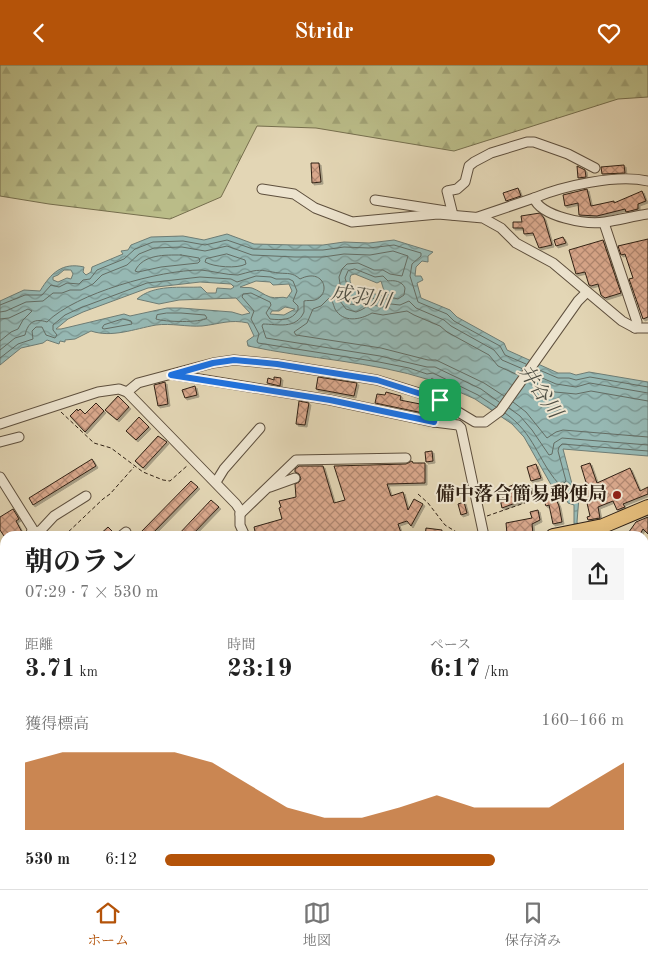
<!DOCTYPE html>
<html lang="ja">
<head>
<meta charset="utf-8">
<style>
	:root { --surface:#fff; --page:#f6f6f6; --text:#222; --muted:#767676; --line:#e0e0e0; --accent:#b45309 }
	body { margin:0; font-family:"Old Standard TT","Noto Serif JP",serif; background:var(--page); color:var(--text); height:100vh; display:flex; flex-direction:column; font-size:19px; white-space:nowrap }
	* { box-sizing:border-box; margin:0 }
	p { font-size:16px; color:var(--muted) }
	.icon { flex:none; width:28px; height:28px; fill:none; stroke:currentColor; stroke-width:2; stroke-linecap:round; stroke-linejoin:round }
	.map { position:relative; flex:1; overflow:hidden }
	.side { position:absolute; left:0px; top:466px; width:649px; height:359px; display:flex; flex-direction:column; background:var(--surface); border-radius:15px 15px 0 0; box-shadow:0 5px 20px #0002 }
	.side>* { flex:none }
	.pin { position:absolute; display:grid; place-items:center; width:42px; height:42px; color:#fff; margin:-21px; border-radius:10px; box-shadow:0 2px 8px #0006 }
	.round { display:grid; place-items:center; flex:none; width:52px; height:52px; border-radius:0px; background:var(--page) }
	.headline { display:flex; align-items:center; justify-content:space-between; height:85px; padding:0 25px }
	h1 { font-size:28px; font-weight:700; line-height:38px }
	.metrics { display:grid; grid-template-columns:repeat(3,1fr); gap:8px; height:85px; padding:5px 25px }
	.metrics div { display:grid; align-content:center }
	.metrics b { font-size:25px; font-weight:700 }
	.metrics small { font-size:14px; font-weight:400 }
	.metrics p { font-size:14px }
	.chart { height:140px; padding:10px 25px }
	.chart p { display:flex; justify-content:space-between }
	.chart svg { width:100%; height:90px; margin-top:5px; fill:var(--accent); opacity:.7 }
	ul { padding:0 25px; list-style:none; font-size:16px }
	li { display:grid; grid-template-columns:80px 60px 1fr; align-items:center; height:38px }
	li i { height:12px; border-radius:6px; background:var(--accent) }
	header { display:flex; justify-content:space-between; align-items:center; height:65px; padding:0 25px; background:var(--accent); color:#fff; font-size:22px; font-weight:700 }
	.tab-bar { display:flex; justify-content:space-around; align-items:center; height:70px; border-top:1px solid var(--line); background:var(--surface); font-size:14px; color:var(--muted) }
	.tab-bar a { display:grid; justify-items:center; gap:2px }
	.tab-bar .active { color:var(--accent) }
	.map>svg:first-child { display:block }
	.forest { fill:url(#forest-firs); stroke:#766f4e }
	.water { fill:url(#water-waves); stroke:#6e7c74; fill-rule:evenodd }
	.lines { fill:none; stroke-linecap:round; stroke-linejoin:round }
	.shore { stroke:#646d64; stroke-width:1 }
	.river { stroke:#96b8b3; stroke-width:12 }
	.building { fill:url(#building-cross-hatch); stroke:#312215; filter:url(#shadow) }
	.minor-casing { stroke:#5e4f3d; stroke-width:11 }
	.highway-casing { stroke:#312215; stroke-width:16 }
	.path { stroke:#312215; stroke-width:1; stroke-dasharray:4 2.5; stroke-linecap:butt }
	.minor { stroke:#ede4cf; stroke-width:9 }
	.highway { stroke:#e2bb7a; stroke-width:14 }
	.route-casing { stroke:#fff; stroke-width:10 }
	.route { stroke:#1a73e8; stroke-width:6 }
	.poi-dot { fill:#8f2418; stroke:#ede4cf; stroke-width:2 }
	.labels { text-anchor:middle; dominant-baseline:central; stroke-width:4; stroke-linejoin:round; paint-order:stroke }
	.poi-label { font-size:19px; font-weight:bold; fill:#312215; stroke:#ede4cf; text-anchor:end }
	.water-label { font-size:20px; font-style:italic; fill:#4f4f44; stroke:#ede4cf }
</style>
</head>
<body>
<header><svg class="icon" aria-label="back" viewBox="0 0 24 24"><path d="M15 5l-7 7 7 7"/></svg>Stridr<svg class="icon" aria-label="heart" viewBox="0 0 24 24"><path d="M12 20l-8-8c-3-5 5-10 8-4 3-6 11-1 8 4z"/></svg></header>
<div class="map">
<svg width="648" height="824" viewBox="0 0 648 824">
	<defs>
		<pattern id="forest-firs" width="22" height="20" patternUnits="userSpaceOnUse" patternTransform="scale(1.25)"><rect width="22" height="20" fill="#babc88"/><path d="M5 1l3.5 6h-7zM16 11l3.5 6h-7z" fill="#a0a174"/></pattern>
		<pattern id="water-waves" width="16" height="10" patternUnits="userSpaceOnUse" patternTransform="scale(1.25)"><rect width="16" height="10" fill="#96b8b3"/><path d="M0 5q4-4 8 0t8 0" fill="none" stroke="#7b9590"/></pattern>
		<pattern id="building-cross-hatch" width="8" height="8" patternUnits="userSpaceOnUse" patternTransform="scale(1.25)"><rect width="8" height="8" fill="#d9a88c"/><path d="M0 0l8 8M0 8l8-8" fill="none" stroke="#b18871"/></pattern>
		<filter id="shadow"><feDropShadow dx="2" dy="2" stdDeviation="0" flood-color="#0004"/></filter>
	</defs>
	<rect width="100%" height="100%" fill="#e3d6b5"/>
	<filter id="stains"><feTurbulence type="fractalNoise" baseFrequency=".004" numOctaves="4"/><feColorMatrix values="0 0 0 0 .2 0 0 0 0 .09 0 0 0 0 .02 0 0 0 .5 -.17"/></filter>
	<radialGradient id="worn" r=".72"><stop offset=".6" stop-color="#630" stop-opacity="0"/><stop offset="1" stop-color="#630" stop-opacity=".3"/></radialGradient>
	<g class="forest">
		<polygon points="0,0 648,0 648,32 618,34 454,86 316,63 257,61 221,132 170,154 49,139 0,131"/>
		<polygon points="454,820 529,820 535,824 453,824"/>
	</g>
	<path class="water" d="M 227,169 L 254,179 L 295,180 L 323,180 L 344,177 L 369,178 L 394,175 L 433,187 L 428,191 L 428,197 L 422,196 L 416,202 L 415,211 L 421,211 L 423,215 L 417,218 L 421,233 L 450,245 L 457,252 L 504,278 L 507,285 L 558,308 L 570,308 L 576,310 L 589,307 L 648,317 L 648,391 L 563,384 L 572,419 L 579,432 L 577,457 L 582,471 L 576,471 L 574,458 L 574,440 L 568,438 L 562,423 L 554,425 L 524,372 L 512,359 L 475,334 L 437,317 L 432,313 L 430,315 C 371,296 308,294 248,281 L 247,276 L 254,271 L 248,258 C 230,254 220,259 202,261 C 187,262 171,258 156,260 C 134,264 112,273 91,266 L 75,274 L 65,275 L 65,277 L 60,276 L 59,279 L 47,275 L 43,278 L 21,283 L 0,300 L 0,236 L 24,225 L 40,226 C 51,208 62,197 84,202 L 83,207 L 86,210 L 91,207 L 92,202 L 123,189 L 121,186 L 128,185 L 131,180 L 151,172 L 183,171 L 204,175 ZM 64,205 L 71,205 L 73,209 L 71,214 L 67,213 L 58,217 L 53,215 L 53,212 L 58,210 ZM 355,209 L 377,218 L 381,216 L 385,229 L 383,231 L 371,228 L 364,229 L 363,226 L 356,225 C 352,220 348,217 351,210 ZM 256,216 L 270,217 L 273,220 L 289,219 L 292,226 L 287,233 C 282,231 276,234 270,232 C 264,230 258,225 252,223 C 248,222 244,223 240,222 ZM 200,217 L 231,219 L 234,222 L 231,224 L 217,223 L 216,228 L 207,228 L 201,222 C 181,223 154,219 137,234 L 159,239 L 179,235 L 236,233 L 250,248 L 242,250 L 232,247 L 181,243 L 167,243 L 130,251 L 124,249 L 61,264 L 56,264 L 68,254 L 83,247 L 148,223 ZM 285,242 L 295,244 L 284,250 L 270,249 L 272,246 L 279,246 Z"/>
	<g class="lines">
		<g class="shore">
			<path d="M 227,189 L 245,195 L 246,199 C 237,204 214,202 205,197 L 206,194 Z"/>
			<path d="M 181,190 L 199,193 L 200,196 L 198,198 L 161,202 L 138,207 L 135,206 C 143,189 165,190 181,190 Z"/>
			<path d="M 355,204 L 375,212 L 383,211 L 388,216 C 394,215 402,216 405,223 L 404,230 L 398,234 L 390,232 L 383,236 L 372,233 L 364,234 L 358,240 L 350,239 L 346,234 L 349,226 L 345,213 L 348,206 Z"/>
			<polyline points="0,240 25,230 42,230 51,220 59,222 67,218 79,219 83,215 90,214 97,205 124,194 135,184 153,177 183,176 205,180 227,175 253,184 295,185 323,185 344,182 369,183 394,180 421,188 421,191 412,199 410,211 418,237 447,249 454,256 500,281 505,290 526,299"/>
			<polyline points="0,247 6,246 26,237 43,236 53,228 62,228 70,225 81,225 93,219 102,210 127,200 139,189 154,183 182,182 205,186 227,181 252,190 295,192 323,192 344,189 370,190 393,186 408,191 402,211 390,209 383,205 374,205 358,198 347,199 342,204 339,212 341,226 340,236 346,244 356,247 361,245 368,241 372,240 384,242 391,239 400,240 409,236 416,243 444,255 451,261 494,285 502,295 523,304"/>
			<path d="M 167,248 L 181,248 L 205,250 L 207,253 C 201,258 164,257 156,254 L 157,250 Z"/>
			<polyline points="0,254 9,253 28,244 32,246 23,255 18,264 11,267 0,276"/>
			<polygon points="123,254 131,256 132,259 104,264 102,263 104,260"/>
			<path d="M 0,285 L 15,273 L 25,270 C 28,257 35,253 47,257 C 76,228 160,205 201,205 C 213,206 226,210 238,210 C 243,209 248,207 253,206 C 262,204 270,207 279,208 C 288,209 292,207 300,214 C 324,202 332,229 315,235 C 311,236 307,235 304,236 L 304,247 C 296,265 277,259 263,259 L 262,261 L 266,273 L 380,291 L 427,302 L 435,302 L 481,324 L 499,337"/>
			<path d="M 0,293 L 18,279 L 33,274 L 32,266 L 36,262 L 42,262 L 46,270 L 55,273 L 57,270 L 53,265 L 53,260 L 65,250 L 80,243 L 147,218 L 200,212 L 231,214 L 237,217 L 256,211 L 271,212 L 276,214 L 289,214 L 293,216 L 297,226 L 293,236 L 298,241 L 298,245 C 292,256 281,255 270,254 L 266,248 L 271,240 L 270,237 L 251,228 L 243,229 L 242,232 L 254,246 L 251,254 L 259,269 L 257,276 L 258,278 L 379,297 L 409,303 L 427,309 L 433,308 L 478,330 L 496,342"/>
			<polyline points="537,304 558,313 569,313 576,315 590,312 648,322"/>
			<polyline points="533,309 556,319 576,322 590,318 648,328"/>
			<polyline points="529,315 555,327 576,329 591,326 648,336"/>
			<path d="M 504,331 L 484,318 L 436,295 L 428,295 L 381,283 L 296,270 L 294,267 L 307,258 L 313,244 L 321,241 L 329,233 C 333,236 333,239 335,244 C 343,258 360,255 372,248 L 383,250 L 407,246 L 414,250 L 440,261 L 447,267 L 489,290 L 498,301 L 518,310"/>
			<polyline points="513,337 526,347 547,373 556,367 563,365 648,372"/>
			<polyline points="509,343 520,351 532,365 549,390 552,389 554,378 562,373 648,380"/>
			<path d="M 505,348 C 535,369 537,394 558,418 L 564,418 L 566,416 L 558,386 L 559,382 L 562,379 L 648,386"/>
		</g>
		<polyline class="river" points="580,820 582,824"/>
	</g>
	<g class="building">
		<polygon points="311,98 319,98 321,117 312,118"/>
		<polygon points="624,100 625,108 602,109 601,102"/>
		<polygon points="577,101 585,105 586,112 578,113"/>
		<polygon points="518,123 521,131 506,136 503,128"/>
		<polygon points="587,124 591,141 614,136 614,138 642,126 646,136 638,139 638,144 626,147 625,144 597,151 579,150 578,138 565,141 563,130"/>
		<polygon points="540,148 544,153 552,180 539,183 533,168 524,169 523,163 513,163 513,157 522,157 521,151"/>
		<polygon points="563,172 566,178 556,181 554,175"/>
		<polygon points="648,174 648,252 643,254 629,214 633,213 625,189 621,190 618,181"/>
		<polygon points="603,175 621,228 605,233 601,230 598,219 591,221 589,220 585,207 576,209 569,185"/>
		<polygon points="274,312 281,313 280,321 267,318 268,313 274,315"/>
		<polygon points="318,312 357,318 354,331 316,324"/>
		<polygon points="165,317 168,339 158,341 154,320"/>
		<polygon points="195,321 197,330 185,333 182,325"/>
		<polygon points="386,327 401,331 400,335 425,340 423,348 375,338 377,329 385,330"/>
		<polygon points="118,331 129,342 117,355 105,345"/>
		<polygon points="299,336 309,338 305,360 296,359"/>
		<polygon points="96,338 104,346 85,367 70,351 77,344 78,346 80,344 85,349"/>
		<polygon points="139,352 149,362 136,375 126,366"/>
		<polygon points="158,371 167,377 143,403 135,396"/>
		<polygon points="432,386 433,396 426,397 425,387"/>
		<polygon points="92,394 96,401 33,440 29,433"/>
		<polygon points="412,396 413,398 425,398 425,418 387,419 391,431 403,427 408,445 414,434 423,439 411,461 407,456 398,459 402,471 256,471 254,462 282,454 279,443 281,442 279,436 296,432 295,419 299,417 301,414 299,409 295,407 295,404 299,401 323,401 334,438 345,435 334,401 406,399"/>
		<polygon points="590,398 597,418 630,403 640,426 648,422 648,429 623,439 625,442 617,445 613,436 598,442 600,453 588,455 587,452 590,451 584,425 588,424 581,401"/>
		<polygon points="536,399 541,413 531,416 527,402"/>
		<polygon points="191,416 198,422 150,471 144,471 140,468"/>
		<polygon points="515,419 517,424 530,421 532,430 528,431 529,433 502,443 500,434 503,433 501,425"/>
		<polygon points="553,427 559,441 562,457 553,459 549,440 546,441 542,431"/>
		<polygon points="211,435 219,442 191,471 177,471"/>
		<polygon points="464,437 467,448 461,450 458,439"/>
		<polygon points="13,444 19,454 16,456 23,469 19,471 4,471 0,465 0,452"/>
		<polygon points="538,445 540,455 532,459 533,469 519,470 519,468 507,469 506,458 532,453 530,447"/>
		<polygon points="648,452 648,469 643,464 639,471 626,471 636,457"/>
		<polygon points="108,462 115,469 115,471 98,471"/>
		<polygon points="426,463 442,465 441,471 425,471"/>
	</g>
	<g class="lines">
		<g class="minor-casing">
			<g id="minor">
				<path d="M 648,116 C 616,109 563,121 534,133 C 541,152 587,160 605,157 C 619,155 634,151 648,149"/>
				<polyline points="262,124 294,129 315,143 352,157 438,149 483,153 501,163 516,178 553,198 622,256 635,263 648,263"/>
				<polyline points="375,135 446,146"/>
				<polyline points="453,150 447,126 457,124 465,117 469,101 474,97 491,88 527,77 534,77 568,89 595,103"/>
				<polyline points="478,152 534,133"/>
				<polyline points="604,158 637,257 635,263"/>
				<polyline points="175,310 330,335 434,357 458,360 461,363 484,471"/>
				<polyline points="127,327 138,318 213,298 234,295 277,299 377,315 435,333 475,357 485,357 500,346 578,236 587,227"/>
				<polyline points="434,357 440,335"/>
				<polyline points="0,359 98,327 119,324 127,327 236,439 240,445 240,460 245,471"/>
				<polyline points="0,377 19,372"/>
				<polyline points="0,412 32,463 31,471"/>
				<polyline points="216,417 224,404 260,363"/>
				<polyline points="270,422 295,413"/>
				<polyline points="240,449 296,395 406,393"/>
				<polyline points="32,467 40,466 54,451 86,431"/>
				<polyline points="121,471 126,467"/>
				<polyline points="0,492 5,488"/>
				<polyline points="0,750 5,742"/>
				<polyline points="0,798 5,803"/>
				<polyline points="26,820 29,822"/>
				<polyline points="81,820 89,824"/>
				<polyline points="121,820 121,824"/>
				<polyline points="192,820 196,824"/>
				<polyline points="225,820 233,824"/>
				<polyline points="371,820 373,824"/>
				<polyline points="558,820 559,824"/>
				<polyline points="627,820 628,824"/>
				<polyline points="260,824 263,821 268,821 271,824"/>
			</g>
		</g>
		<g class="highway-casing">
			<g id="highway">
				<polyline points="553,471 603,461 648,442"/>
				<polyline points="0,616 5,613"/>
			</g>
		</g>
		<g class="path">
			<polyline points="61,347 94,378 111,383 143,407 163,415 170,416 188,400"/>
			<polyline points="418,429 428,438 445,460 463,471"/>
			<polyline points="487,451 536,434"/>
			<polyline points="64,471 103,434 110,429 134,402"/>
			<polyline points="644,523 648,526"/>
			<polyline points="0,544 5,538"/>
			<polyline points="644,555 648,557"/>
			<polyline points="644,607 648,608"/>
			<polyline points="644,638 648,638"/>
			<polyline points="644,667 648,668"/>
			<polyline points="644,715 648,712"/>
			<polyline points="644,733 648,735"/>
			<polyline points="644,767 648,769"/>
		</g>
		<use href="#minor" class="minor"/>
		<use href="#highway" class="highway"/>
	</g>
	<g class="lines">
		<g class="route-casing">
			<polygon id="route" points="234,295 277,299 377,315 440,335 434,357 330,335 171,310 213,298"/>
		</g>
		<use href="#route" class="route"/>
	</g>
	<circle class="poi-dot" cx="617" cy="430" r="5"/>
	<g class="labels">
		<g class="poi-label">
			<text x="607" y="430">備中落合簡易郵便局</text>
		</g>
		<g class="water-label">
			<text transform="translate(361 233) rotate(9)">成羽川</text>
			<text transform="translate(539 327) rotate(55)">井谷川</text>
		</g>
	</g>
	<rect width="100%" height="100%" filter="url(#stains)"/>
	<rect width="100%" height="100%" fill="url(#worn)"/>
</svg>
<div class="pin" style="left:440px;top:335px;background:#1e9e55"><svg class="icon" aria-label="arrive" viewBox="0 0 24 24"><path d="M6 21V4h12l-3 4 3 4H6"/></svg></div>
<section class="side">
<div class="headline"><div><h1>朝のラン</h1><p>07:29 · 7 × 530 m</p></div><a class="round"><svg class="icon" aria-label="share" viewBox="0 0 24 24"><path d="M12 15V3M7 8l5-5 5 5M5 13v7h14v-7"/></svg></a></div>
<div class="metrics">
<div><p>距離</p><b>3.71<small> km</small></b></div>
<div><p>時間</p><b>23:19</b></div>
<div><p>ペース</p><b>6:17<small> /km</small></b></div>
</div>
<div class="chart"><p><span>獲得標高</span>160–166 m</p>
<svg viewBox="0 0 160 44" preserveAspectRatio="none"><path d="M0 44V11L10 6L20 6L30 6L40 6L50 11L60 22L70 33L80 38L90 38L100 33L110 27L120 33L130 33L140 33L150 22L160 11V44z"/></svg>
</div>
<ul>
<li><b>530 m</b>6:12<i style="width:72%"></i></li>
</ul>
</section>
</div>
<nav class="tab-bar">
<a class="active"><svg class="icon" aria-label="home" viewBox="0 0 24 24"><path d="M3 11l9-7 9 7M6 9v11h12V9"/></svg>ホーム</a>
<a><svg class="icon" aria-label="map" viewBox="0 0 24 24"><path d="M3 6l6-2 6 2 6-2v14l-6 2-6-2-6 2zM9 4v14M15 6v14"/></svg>地図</a>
<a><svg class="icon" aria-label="saved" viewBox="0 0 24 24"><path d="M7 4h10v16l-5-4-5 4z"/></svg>保存済み</a>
</nav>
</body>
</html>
